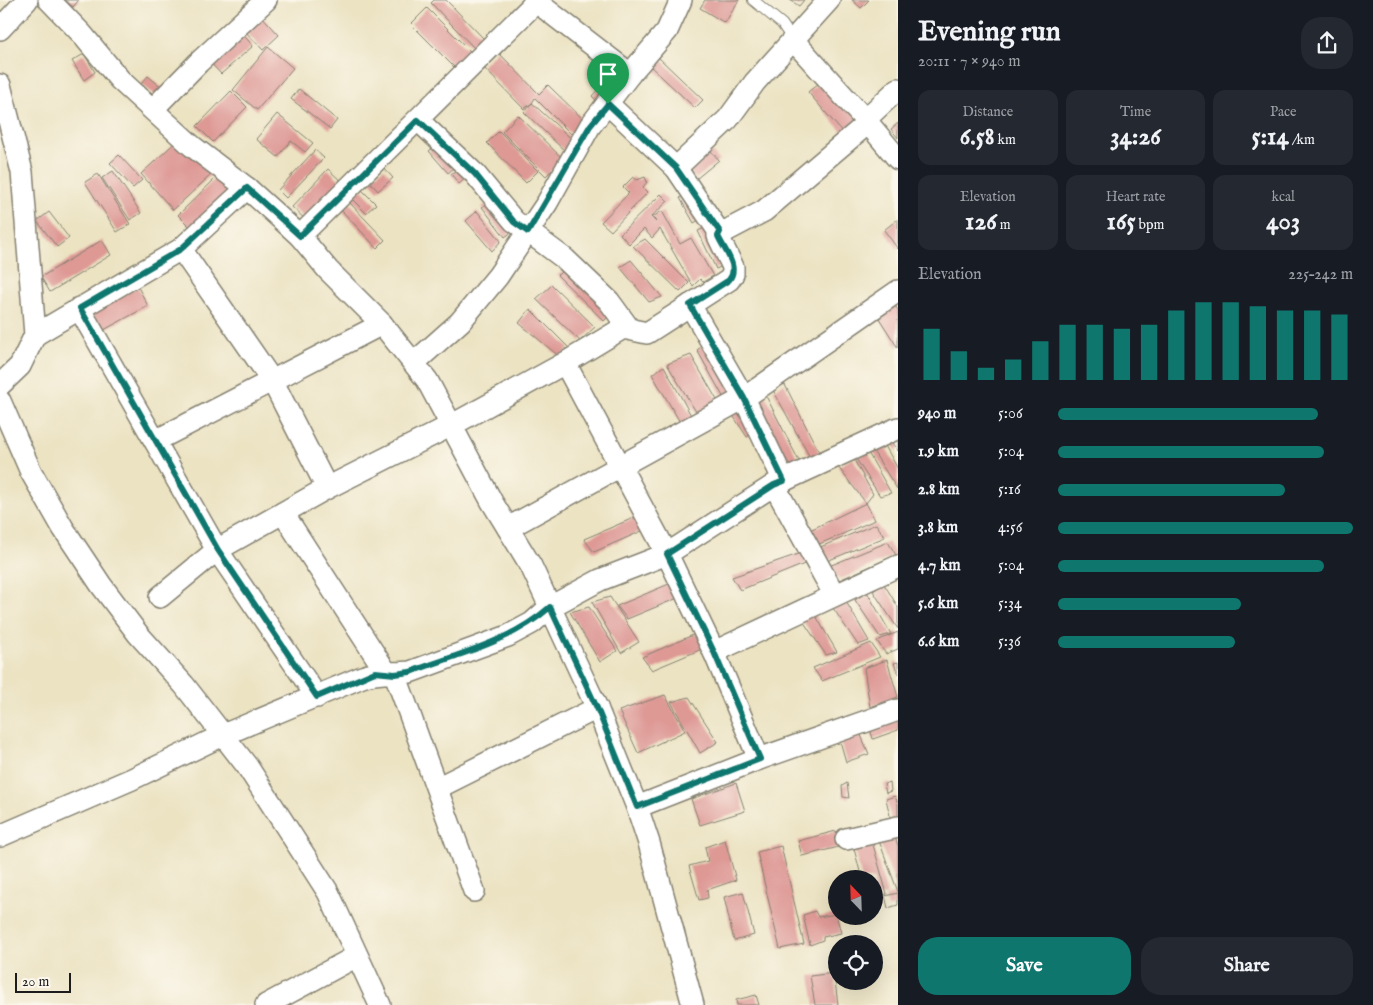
<!DOCTYPE html>
<html lang="en">
<head>
<meta charset="utf-8">
<style>
	:root { --surface:#171b24; --page:#242831; --text:#f1f3f6; --muted:#9ea1a6; --accent:#0f766e }
	body { margin:0; font-family:"IM FELL English",serif; background:var(--page); color:var(--text); height:100vh; display:flex; flex-direction:column; font-size:19px; white-space:nowrap }
	* { box-sizing:border-box; margin:0 }
	p { font-size:16px; color:var(--muted) }
	.icon { flex:none; width:28px; height:28px; fill:none; stroke:currentColor; stroke-width:2; stroke-linecap:round; stroke-linejoin:round }
	.map { position:relative; flex:1; overflow:hidden }
	.details { display:flex; flex-direction:column; background:var(--surface); width:475px }
	.details>* { flex:none }
	.needle { width:32px; rotate:337deg }
	.tools { position:absolute; left:828px; top:870px; display:grid; gap:10px }
	.tools a { display:grid; place-items:center; width:55px; height:55px; border-radius:50%; background:var(--surface); box-shadow:0 5px 20px #0002; font-size:25px }
	.scale { position:absolute; left:15px; bottom:12px; width:56px; box-sizing:border-box; padding-left:5px; border:2px solid #1c1c1c; border-top:0; font-size:14px; line-height:18px; white-space:nowrap; color:#1c1c1c; -webkit-text-stroke:4px #fbf7ec; paint-order:stroke }
	.pin { position:absolute; display:grid; place-items:center; width:42px; height:42px; color:#fff; margin:-51px -21px; border-radius:50% 50% 50% 0; rotate:-45deg; box-shadow:0 0 5px #0007 }
	.pin .icon { rotate:45deg }
	.round { display:grid; place-items:center; flex:none; width:52px; height:52px; border-radius:20px; background:var(--page) }
	.headline { display:flex; align-items:center; justify-content:space-between; height:85px; padding:0 20px }
	h1 { font-size:28px; font-weight:800; line-height:38px }
	.metrics { display:grid; grid-template-columns:repeat(3,1fr); gap:8px; height:85px; padding:5px 20px }
	.metrics div { display:grid; align-content:center; border-radius:12px; background:var(--page); text-align:center }
	.metrics b { font-size:25px; font-weight:800 }
	.metrics small { font-size:14px; font-weight:400 }
	.metrics p { font-size:14px }
	.chart { height:140px; padding:10px 20px }
	.chart p { display:flex; justify-content:space-between }
	.chart svg { width:100%; height:90px; margin-top:5px; stroke:var(--accent); stroke-width:6 }
	.primary-button { display:flex; gap:10px; margin-top:auto; padding:10px 20px }
	.primary-button a { flex:1; height:58px; border-radius:20px; background:var(--accent); color:#fff; font-size:20px; font-weight:800; line-height:58px; text-align:center }
	.primary-button a+a { background:var(--page); color:var(--text) }
	ul { padding:0 20px; list-style:none; font-size:16px }
	li { display:grid; grid-template-columns:80px 60px 1fr; align-items:center; height:38px }
	li i { height:12px; border-radius:6px; background:var(--accent) }
	main { display:flex; flex:1; min-height:0 }
	.map>svg:first-child { display:block }
	.building { fill:#de9995 }
	.lines { fill:none; stroke-linecap:round; stroke-linejoin:round }
	.service-casing { stroke:#848070; stroke-width:12 }
	.minor-casing { stroke:#848070; stroke-width:24 }
	.service { stroke:#fff; stroke-width:10 }
	.minor { stroke:#fff; stroke-width:21 }
	.route-casing { stroke:#fff; stroke-width:10 }
	.route { stroke:#0f766e; stroke-width:6 }
</style>
</head>
<body>
<main>
<div class="map">
<svg width="898" height="1005" viewBox="0 0 898 1005">
	<rect width="100%" height="100%" fill="#fbf7ec"/>
	<filter id="ink" filterUnits="userSpaceOnUse"><feTurbulence type="fractalNoise" baseFrequency=".02" numOctaves="2"/><feDisplacementMap in="SourceGraphic" scale="10" xChannelSelector="R" yChannelSelector="G"/><feConvolveMatrix kernelMatrix="1 2 1 2 8 2 1 2 1" color-interpolation-filters="sRGB"/></filter>
	<filter id="wash" filterUnits="userSpaceOnUse"><feTurbulence type="fractalNoise" baseFrequency=".0096" numOctaves="4" result="noise"/><feDisplacementMap in="SourceGraphic" scale="20" xChannelSelector="R" yChannelSelector="G"/><feGaussianBlur stdDeviation="1.12" result="paint"/><feColorMatrix in="noise" values="0 0 0 0 0 0 0 0 0 0 0 0 0 0 0 0 0 1.4 0 .05"/><feComposite in="paint" operator="in"/></filter>
	<g filter="url(#wash)">
		<rect width="100%" height="100%" fill="#ece3c3"/>
		<g id="blocks">
			<g class="building">
				<polygon points="65,0 79,0 73,7"/>
				<polygon points="434,0 446,0 486,41 476,50 431,3"/>
				<polygon points="705,0 739,0 725,23 700,8"/>
				<polygon points="790,0 804,0 799,6"/>
				<polygon points="852,0 869,0 861,8"/>
				<polygon points="427,8 473,54 457,70 411,24"/>
				<polygon points="259,13 279,35 263,50 242,28"/>
				<polygon points="239,30 253,46 221,74 207,59"/>
				<polygon points="268,47 293,68 257,110 233,90"/>
				<polygon points="497,51 539,94 548,85 588,124 575,138 535,98 532,103 575,142 566,152 524,112 532,103 524,109 482,66"/>
				<polygon points="84,54 95,72 84,80 72,61"/>
				<polygon points="657,56 703,100 695,108 649,65"/>
				<polygon points="611,75 620,84 601,105 592,96"/>
				<polygon points="148,76 164,89 157,97 141,84"/>
				<polygon points="824,79 860,120 844,134 808,92"/>
				<polygon points="299,89 337,120 330,129 291,99"/>
				<polygon points="231,91 247,107 213,142 197,126"/>
				<polygon points="277,114 313,143 305,152 291,141 278,157 256,139"/>
				<polygon points="518,115 563,159 546,176 502,132"/>
				<polygon points="898,123 898,138 891,129"/>
				<polygon points="499,131 538,171 526,183 487,143"/>
				<polygon points="180,138 213,173 173,210 141,174"/>
				<polygon points="438,144 456,166 448,173 429,151"/>
				<polygon points="315,150 324,158 286,198 278,190"/>
				<polygon points="711,151 719,160 696,179 688,170"/>
				<polygon points="119,155 142,180 133,188 110,163"/>
				<polygon points="464,164 472,173 459,184 451,174"/>
				<polygon points="384,168 393,178 378,191 369,181"/>
				<polygon points="328,169 344,184 308,222 292,207"/>
				<polygon points="113,171 141,213 130,220 102,178"/>
				<polygon points="98,174 130,224 117,232 85,182"/>
				<polygon points="220,174 236,191 195,232 178,215"/>
				<polygon points="633,177 637,180 645,177 647,182 643,187 648,192 611,231 601,222 629,193 623,187"/>
				<polygon points="361,189 376,204 366,213 351,198"/>
				<polygon points="690,192 704,217 694,223 680,198"/>
				<polygon points="661,194 668,201 651,217 656,222 653,217 662,211 680,244 691,238 713,276 703,282 700,279 693,286 660,229 652,238 644,229 629,244 620,234"/>
				<polygon points="493,199 516,229 505,237 482,207"/>
				<polygon points="348,201 385,240 377,248 340,209"/>
				<polygon points="477,211 501,241 492,251 466,221"/>
				<polygon points="49,212 69,238 57,247 37,221"/>
				<polygon points="898,219 898,249 884,230"/>
				<polygon points="711,225 729,263 716,269 698,231"/>
				<polygon points="645,239 689,283 680,292 633,246"/>
				<polygon points="102,240 111,255 50,292 41,277"/>
				<polygon points="631,260 662,297 649,302 620,267"/>
				<polygon points="569,268 613,312 604,321 557,275"/>
				<polygon points="552,285 595,327 580,341 536,299"/>
				<polygon points="138,287 148,306 102,331 91,313"/>
				<polygon points="894,304 898,310 898,348 877,315"/>
				<polygon points="530,309 569,348 561,358 519,323"/>
				<polygon points="708,342 737,395 725,400 697,350"/>
				<polygon points="691,355 721,407 698,415 667,364"/>
				<polygon points="664,366 693,419 681,424 652,374"/>
				<polygon points="784,383 823,460 812,461 773,390"/>
				<polygon points="763,390 802,467 791,468 751,397"/>
				<polygon points="744,406 754,432 747,437 732,414"/>
				<polygon points="898,439 898,451 892,443"/>
				<polygon points="884,444 898,469 897,489 873,451"/>
				<polygon points="867,451 891,493 880,496 856,459"/>
				<polygon points="853,458 873,494 866,503 838,467"/>
				<polygon points="866,503 875,520 817,545 808,531"/>
				<polygon points="643,514 651,527 594,552 584,539"/>
				<polygon points="876,524 885,537 827,561 818,548"/>
				<polygon points="888,542 896,555 839,580 829,566"/>
				<polygon points="804,552 807,563 740,590 732,577"/>
				<polygon points="676,581 685,595 627,619 617,606"/>
				<polygon points="884,584 898,607 898,629 873,591"/>
				<polygon points="867,592 891,634 880,637 855,600"/>
				<polygon points="610,597 639,642 621,653 592,602"/>
				<polygon points="845,600 869,641 858,645 833,608"/>
				<polygon points="589,607 617,651 600,662 570,612"/>
				<polygon points="813,611 837,652 826,655 801,618"/>
				<polygon points="700,632 709,646 652,670 642,657"/>
				<polygon points="898,632 898,649 886,654 877,641"/>
				<polygon points="871,643 880,657 822,681 813,668"/>
				<polygon points="887,660 898,697 870,707 864,668"/>
				<polygon points="898,662 898,674 894,663"/>
				<polygon points="665,695 685,731 638,753 619,711"/>
				<polygon points="689,697 718,742 700,753 671,702"/>
				<polygon points="898,720 898,730 873,739 870,729"/>
				<polygon points="860,733 869,754 846,762 840,741"/>
				<polygon points="890,782 891,791 886,793 884,784"/>
				<polygon points="736,783 745,811 700,825 691,799"/>
				<polygon points="847,783 849,798 843,797 842,786"/>
				<polygon points="895,796 898,804 898,818 891,820 886,799"/>
				<polygon points="836,831 839,847 802,856 798,841"/>
				<polygon points="894,834 898,846 898,892 878,838"/>
				<polygon points="725,840 736,880 707,890 708,898 699,900 689,866 708,861 705,847"/>
				<polygon points="872,841 887,894 874,897 874,879 862,879 853,845"/>
				<polygon points="781,846 804,944 780,949 757,852"/>
				<polygon points="743,892 754,935 734,941 724,897"/>
				<polygon points="898,893 898,905 888,908 885,896"/>
				<polygon points="815,911 818,917 836,914 841,933 823,937 823,940 810,945 803,915"/>
				<polygon points="834,973 838,1005 815,1005 810,976"/>
				<polygon points="756,995 759,1005 737,1005 736,1000"/>
			</g>
		</g>
	</g>
	<g filter="url(#ink)">
		<use href="#blocks" fill-opacity="0" stroke="#848070" stroke-width="1"/>
		<g class="lines">
			<g class="service-casing">
				<polyline id="service" points="753,0 782,24 793,40"/>
			</g>
			<g class="minor-casing">
				<g id="minor">
					<polyline points="49,0 81,33 120,80 192,146 247,188 300,236 328,270 382,324 427,380 492,502 531,566 597,708 637,807 649,843 693,1005"/>
					<polyline points="534,0 630,74"/>
					<polyline points="0,29 27,0"/>
					<polyline points="0,85 22,172 35,335 20,366 0,385"/>
					<polyline points="898,89 870,115 868,123 898,159"/>
					<polyline points="608,104 676,168 717,229 720,232 726,231 764,211 868,123 793,40"/>
					<polyline points="153,109 199,62 266,0"/>
					<polyline points="418,120 475,174 514,221 565,259 609,301 628,327"/>
					<polyline points="676,168 728,119 755,82 829,0"/>
					<polyline points="300,236 536,2"/>
					<polyline points="181,249 273,382 327,488"/>
					<polyline points="690,305 744,398 784,481"/>
					<polyline points="79,308 217,550 317,697"/>
					<polyline points="35,335 181,249 247,188"/>
					<polyline points="415,362 460,322 498,276 547,203 590,126 630,74 667,31 681,0"/>
					<polyline points="565,363 667,554 714,652 759,759"/>
					<polyline points="0,401 31,472 63,528 101,585 138,634 184,685 247,766 328,892 380,1005"/>
					<polyline points="155,441 382,324"/>
					<polyline points="774,485 834,594"/>
					<polyline points="283,513 386,672"/>
					<polyline points="508,528 744,398 898,291"/>
					<polyline points="160,597 217,550 327,488 452,425 565,363 623,328 647,333 729,280 733,274 733,267 718,236 720,232"/>
					<polyline points="714,652 898,566"/>
					<polyline points="395,674 474,891"/>
					<polyline points="437,788 597,708"/>
					<polyline points="637,807 759,759 898,710"/>
					<path d="M 0,836 L 132,779 L 223,735 L 362,677 C 379,671 393,674 410,672 L 508,636 L 532,623 L 550,607 L 600,580 L 667,554 L 774,485 L 898,428"/>
					<polyline points="846,839 898,827"/>
					<polyline points="266,1005 357,956"/>
				</g>
			</g>
			<use href="#service" class="service"/>
			<use href="#minor" class="minor"/>
		</g>
	</g>
	<g class="lines" filter="url(#ink)">
		<g class="route-casing">
			<path id="route" d="M 608,104 L 676,168 L 720,232 L 718,236 C 724,250 740,267 729,280 L 690,305 L 744,398 L 784,481 L 774,485 L 667,554 L 714,652 L 760,759 L 637,807 L 597,708 L 550,607 C 511,642 458,654 410,672 L 395,674 L 375,672 L 317,697 L 218,550 L 80,308 L 181,249 L 247,188 L 300,236 L 418,120 L 475,174 L 514,222 L 528,232 L 590,126 Z"/>
		</g>
		<use href="#route" class="route"/>
	</g>
</svg>
<div class="tools">
<a><svg class="needle" viewBox="-14 -14 28 28"><path d="M0-13l5 13h-10z" fill="#e53935"/><path d="M0 13l5-13h-10z" fill="#9ea1a6"/></svg></a>
<a><svg class="icon" aria-label="locate" viewBox="0 0 24 24"><circle cx="12" cy="12" r="6"/><path d="M12 2v4M12 18v4M2 12h4M18 12h4"/></svg></a>
</div>
<div class="scale">20 m</div>
<div class="pin" style="left:608px;top:104px;background:#1e9e55"><svg class="icon" aria-label="arrive" viewBox="0 0 24 24"><path d="M6 21V4h12l-3 4 3 4H6"/></svg></div>
</div>
<section class="details">
<div class="headline"><div><h1>Evening run</h1><p>20:11 · 7 × 940 m</p></div><a class="round"><svg class="icon" aria-label="share" viewBox="0 0 24 24"><path d="M12 15V3M7 8l5-5 5 5M5 13v7h14v-7"/></svg></a></div>
<div class="metrics">
<div><p>Distance</p><b>6.58<small> km</small></b></div>
<div><p>Time</p><b>34:26</b></div>
<div><p>Pace</p><b>5:14<small> /km</small></b></div>
</div>
<div class="metrics">
<div><p>Elevation</p><b>126<small> m</small></b></div>
<div><p>Heart rate</p><b>165<small> bpm</small></b></div>
<div><p>kcal</p><b>403</b></div>
</div>
<div class="chart"><p><span>Elevation</span>225–242 m</p>
<svg viewBox="0 0 160 44" preserveAspectRatio="none"><path d="M5 44V19M15 44V30M25 44V38M35 44V34M45 44V25M55 44V17M65 44V17M75 44V19M85 44V17M95 44V10M105 44V6M115 44V6M125 44V8M135 44V10M145 44V10M155 44V12"/></svg>
</div>
<ul>
<li><b>940 m</b>5:06<i style="width:88%"></i></li>
<li><b>1.9 km</b>5:04<i style="width:90%"></i></li>
<li><b>2.8 km</b>5:16<i style="width:77%"></i></li>
<li><b>3.8 km</b>4:56<i style="width:100%"></i></li>
<li><b>4.7 km</b>5:04<i style="width:90%"></i></li>
<li><b>5.6 km</b>5:34<i style="width:62%"></i></li>
<li><b>6.6 km</b>5:36<i style="width:60%"></i></li>
</ul>
<div class="primary-button"><a>Save</a><a>Share</a></div>
</section>
</main>
</body>
</html>
